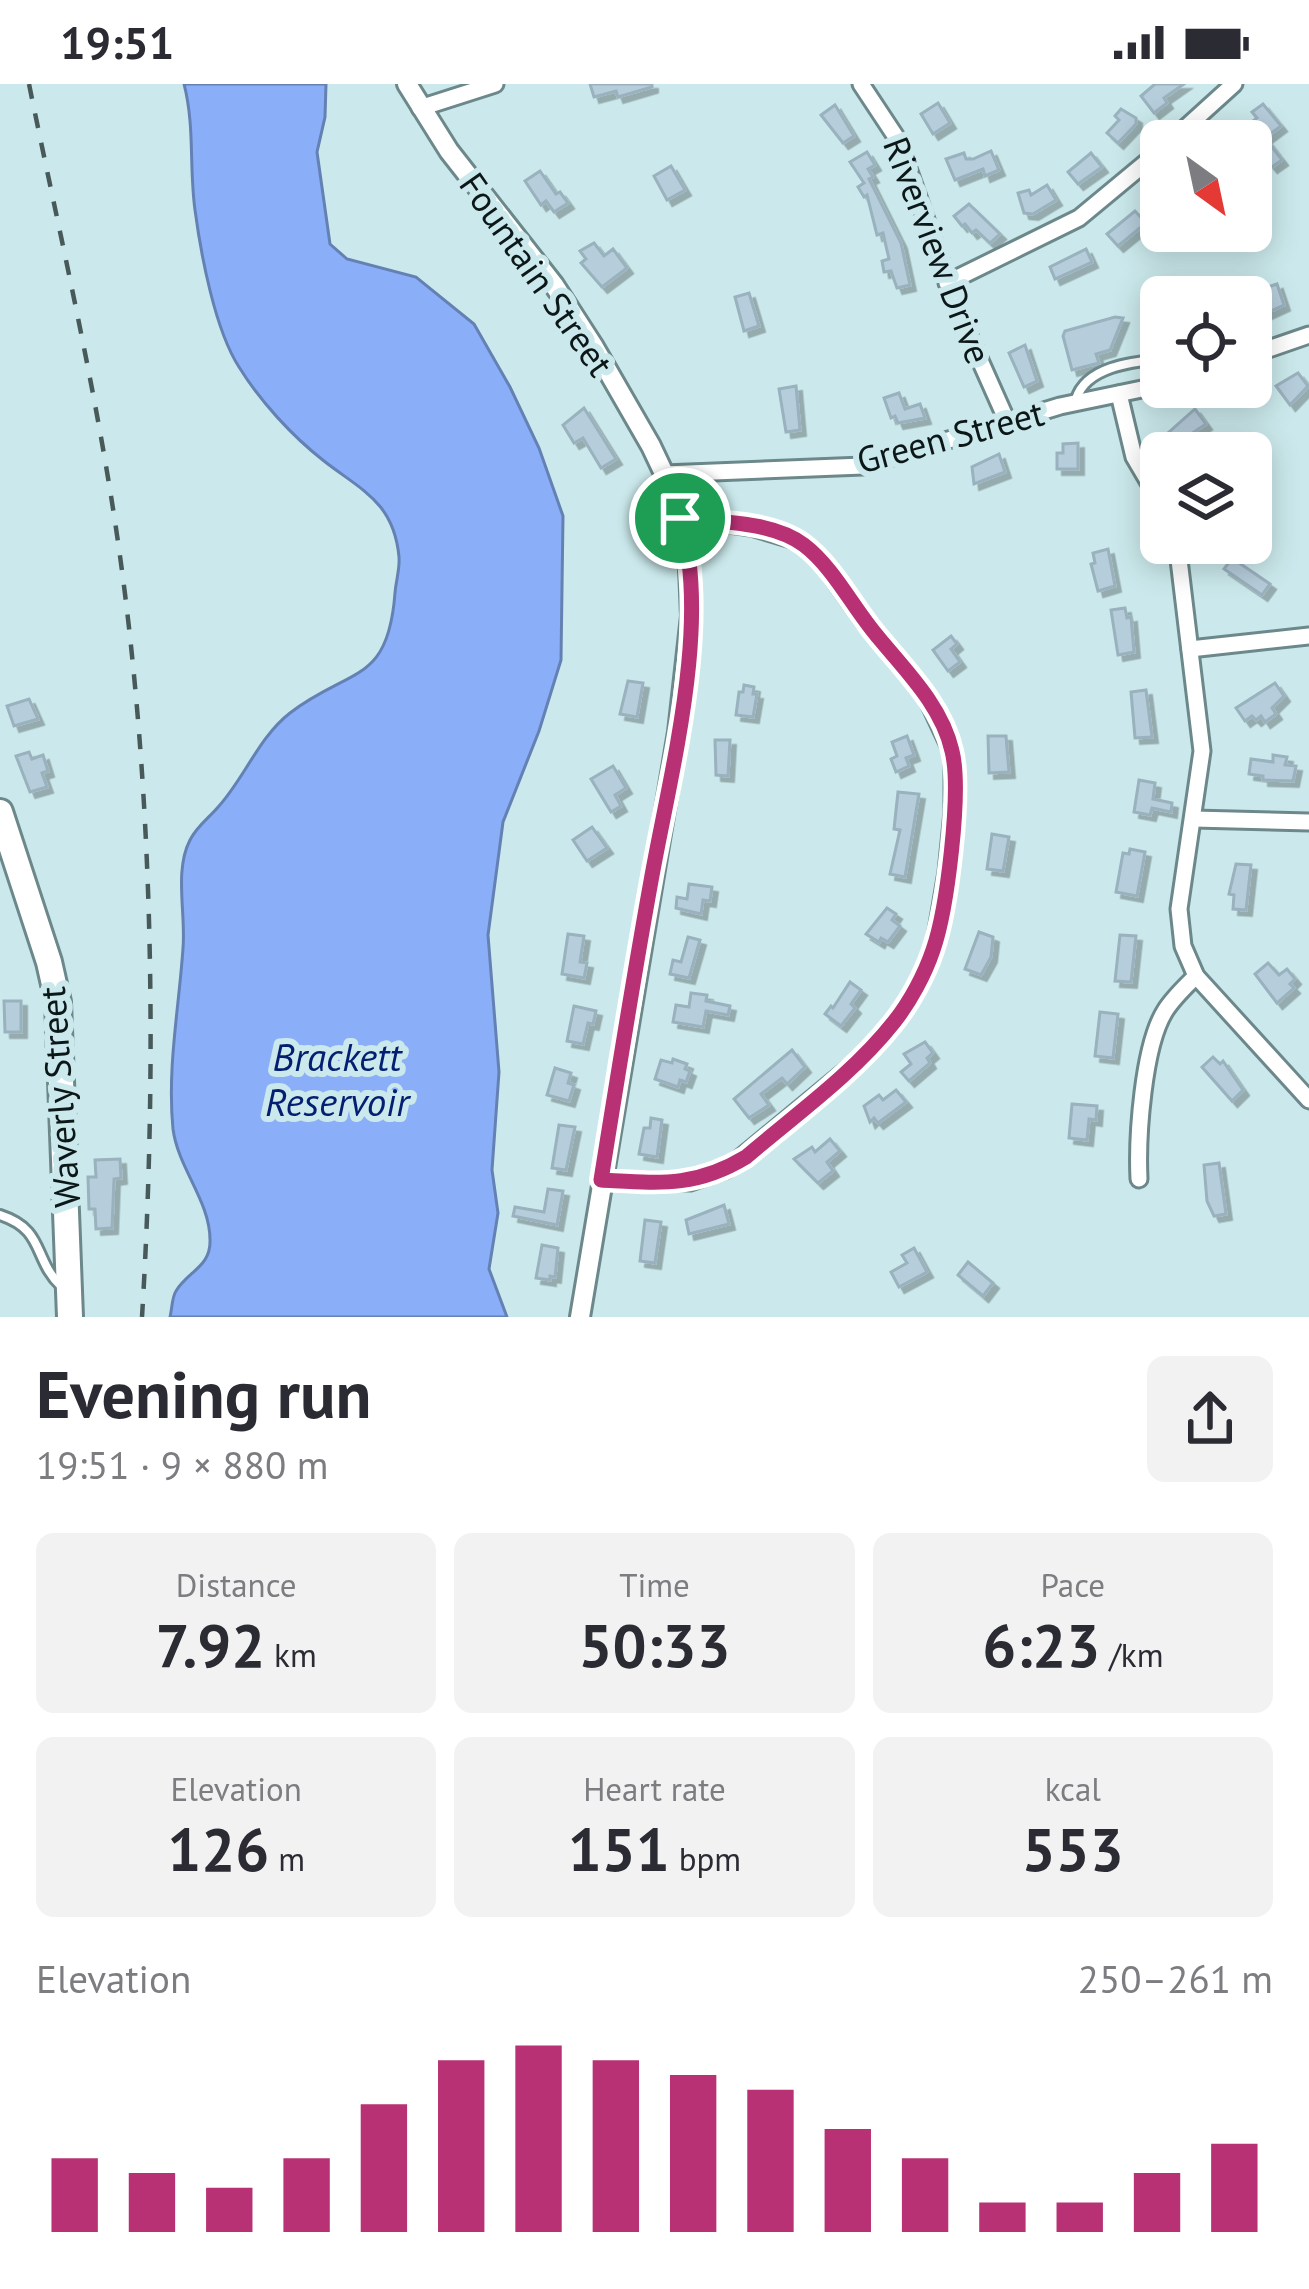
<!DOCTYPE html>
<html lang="en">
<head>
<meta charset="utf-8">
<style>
	:root { --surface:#fff; --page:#f2f2f3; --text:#2b2b33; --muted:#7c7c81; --accent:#b73174 }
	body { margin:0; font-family:"PT Sans",sans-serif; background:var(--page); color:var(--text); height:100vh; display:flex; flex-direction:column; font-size:45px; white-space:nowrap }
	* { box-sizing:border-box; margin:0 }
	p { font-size:39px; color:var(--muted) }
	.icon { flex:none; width:66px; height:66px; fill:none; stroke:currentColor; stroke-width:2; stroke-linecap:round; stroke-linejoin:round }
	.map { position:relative; height:1233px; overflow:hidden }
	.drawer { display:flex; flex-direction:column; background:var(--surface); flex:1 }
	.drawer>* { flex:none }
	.needle { width:78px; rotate:147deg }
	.buttons { position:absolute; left:1140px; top:36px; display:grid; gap:24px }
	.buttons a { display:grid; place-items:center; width:132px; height:132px; border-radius:18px; background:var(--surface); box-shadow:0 6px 30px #0003; font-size:60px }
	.pin { position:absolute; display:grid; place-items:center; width:102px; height:102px; color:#fff; margin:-51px; border:6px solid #fff; border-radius:50%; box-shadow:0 3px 12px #0007 }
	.round { display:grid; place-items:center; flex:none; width:126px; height:126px; border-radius:18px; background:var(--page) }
	.summary { display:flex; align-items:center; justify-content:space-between; height:204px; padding:0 36px }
	h1 { font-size:66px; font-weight:700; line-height:90px }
	.metrics { display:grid; grid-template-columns:repeat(3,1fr); gap:18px; height:204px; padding:12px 36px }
	.metrics div { display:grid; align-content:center; border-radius:18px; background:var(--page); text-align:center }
	.metrics b { font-size:60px; font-weight:700 }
	.metrics small { font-size:33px; font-weight:400 }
	.metrics p { font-size:33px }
	.chart { height:336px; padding:24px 36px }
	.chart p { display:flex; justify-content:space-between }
	.chart svg { width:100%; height:216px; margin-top:12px; stroke:var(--accent); stroke-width:6 }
	.status { display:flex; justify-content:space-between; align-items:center; height:84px; padding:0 60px; background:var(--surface); direction:ltr }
	.status svg { height:33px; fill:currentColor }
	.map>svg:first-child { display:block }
	.water { fill:#8aaef7; stroke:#6481b4; stroke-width:3 }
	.building { fill:#b6cddb; stroke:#9ab1be; stroke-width:3; filter:url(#shadow) }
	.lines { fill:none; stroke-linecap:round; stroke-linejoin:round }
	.service-casing { stroke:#6c888a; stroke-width:14 }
	.minor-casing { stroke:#6c888a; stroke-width:21 }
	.tertiary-casing { stroke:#6c888a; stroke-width:24 }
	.primary-casing { stroke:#6c888a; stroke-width:30 }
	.service { stroke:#fff; stroke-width:8 }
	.minor { stroke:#fff; stroke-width:15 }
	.tertiary { stroke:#fff; stroke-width:18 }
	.primary { stroke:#fff; stroke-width:24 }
	.rail { stroke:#48595a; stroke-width:4.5; stroke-dasharray:15 15; stroke-linecap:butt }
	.route-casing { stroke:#fff; stroke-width:24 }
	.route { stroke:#b73174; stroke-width:15 }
	.labels { text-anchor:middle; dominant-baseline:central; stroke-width:12; stroke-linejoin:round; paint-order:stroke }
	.street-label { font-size:36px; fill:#0c1718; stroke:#cbe9ec }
	.water-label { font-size:39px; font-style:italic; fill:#041f71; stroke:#cbe9ec }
</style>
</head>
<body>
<div class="status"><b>19:51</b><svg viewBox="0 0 49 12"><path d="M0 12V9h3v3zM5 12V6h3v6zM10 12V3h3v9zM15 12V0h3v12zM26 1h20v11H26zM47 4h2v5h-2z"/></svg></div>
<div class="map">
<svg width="1309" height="1233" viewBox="0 0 1309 1233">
	<defs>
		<filter id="shadow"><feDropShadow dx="5.5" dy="5.5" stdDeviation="0" flood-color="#0004"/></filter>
	</defs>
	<rect width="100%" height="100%" fill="#cbe9ec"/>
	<path class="water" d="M 184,0 L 326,0 L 325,33 L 317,68 L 330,160 L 347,175 L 416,193 L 474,240 L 510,303 L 539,364 L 563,432 L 561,576 L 539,647 L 503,738 L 488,851 L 499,988 L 492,1086 L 498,1129 L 489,1185 L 507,1233 L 170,1233 C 172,1225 172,1213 176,1207 C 188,1187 211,1183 210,1156 C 210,1117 178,1084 173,1045 C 167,984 179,924 183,864 C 186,829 174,787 190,756 C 197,742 209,734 219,722 C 245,693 259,653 290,629 C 350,583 388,601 395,509 C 396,496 400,485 399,473 C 394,418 361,406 324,377 C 292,352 260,317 239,283 C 215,246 201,171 195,126 C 189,83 195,43 184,0 Z"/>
	<g class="building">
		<polygon points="590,0 652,0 652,3 618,13 616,7 594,13"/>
		<polygon points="1155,0 1184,0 1164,14 1167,19 1154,29 1141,12"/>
		<polygon points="938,19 950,39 933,50 921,30"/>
		<polygon points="1263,20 1281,42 1265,54 1282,76 1272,83 1266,76 1262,79 1252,68 1258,63 1244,44 1257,34 1252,28"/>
		<polygon points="835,21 854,52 843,59 821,31"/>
		<polygon points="1121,25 1136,34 1136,40 1118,59 1107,49 1119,36 1115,32"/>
		<polygon points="991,67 999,86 985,92 983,85 955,96 946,75 964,69 966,75 973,75"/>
		<polygon points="867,68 875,81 868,85 873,93 869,95 901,159 910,201 897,204 891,187 884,188 882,177 889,175 883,149 877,151 867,111 864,113 858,103 864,99 850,78"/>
		<polygon points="1091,69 1102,83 1078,100 1068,88"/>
		<polygon points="671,82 685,106 667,116 654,92"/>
		<polygon points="540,87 556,110 560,108 568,119 554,128 546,117 541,121 525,97"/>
		<polygon points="1047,101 1056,116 1033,130 1024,129 1018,109 1029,106 1031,111"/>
		<polygon points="969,120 1000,150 990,159 976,146 972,149 965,140 962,142 954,132"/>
		<polygon points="1135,127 1146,139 1118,162 1107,150"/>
		<polygon points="594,159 604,172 613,165 627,184 602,203 581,179 586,175 580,167"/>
		<polygon points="1086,165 1092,178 1055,195 1050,183"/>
		<polygon points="1277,200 1284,221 1251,236 1253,208"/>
		<polygon points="749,209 759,242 744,247 735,213"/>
		<polygon points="1115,233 1123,234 1110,266 1096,270 1099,279 1072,286 1063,252 1065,247"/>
		<polygon points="1025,261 1037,297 1024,303 1009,269"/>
		<polygon points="1298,289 1308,302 1290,321 1276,302"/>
		<polygon points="796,302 800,346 786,348 779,305"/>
		<polygon points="899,309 905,325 920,320 925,334 898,339 895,332 891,334 884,314"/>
		<polygon points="584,324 616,375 601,384 583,354 574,359 563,341"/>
		<polygon points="1195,325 1206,340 1176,360 1168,349"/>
		<polygon points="1078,359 1078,385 1057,385 1057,369 1063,369 1063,360"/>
		<polygon points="999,370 1005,388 974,400 972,383"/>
		<polygon points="1108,465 1115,502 1098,507 1091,480 1095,479 1093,469"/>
		<polygon points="1232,474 1270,500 1262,511 1224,485"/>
		<polygon points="1125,524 1127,534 1131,533 1134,568 1118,571 1111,526"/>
		<polygon points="951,552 957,560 951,565 960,578 948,587 933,566"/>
		<polygon points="628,597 643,599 637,633 620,630"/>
		<polygon points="1275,599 1284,612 1272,624 1276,630 1265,638 1261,632 1256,636 1252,632 1245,637 1236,624"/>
		<polygon points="744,601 754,603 753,610 757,610 753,633 736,631 739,608 743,608"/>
		<polygon points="1146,606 1152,653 1135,654 1131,608"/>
		<polygon points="29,615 38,635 14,642 7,622"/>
		<polygon points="907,652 914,671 906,674 909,682 896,688 891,675 897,672 892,658"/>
		<polygon points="988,652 1006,652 1009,688 989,689"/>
		<polygon points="715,656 730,656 728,692 716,691"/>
		<polygon points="29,668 32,675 43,671 48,687 42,689 47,703 30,708 16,672"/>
		<polygon points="1273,671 1287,673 1285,681 1296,682 1293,697 1263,696 1263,692 1249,690 1251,675 1273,678"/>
		<polygon points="613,682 626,704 615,711 621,722 611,728 591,695"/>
		<polygon points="1139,696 1155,699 1153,715 1172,719 1171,728 1152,724 1150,731 1134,728"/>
		<polygon points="898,708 919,710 905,793 890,790 900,746 894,745"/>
		<polygon points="592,743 607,764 587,777 573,756"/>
		<polygon points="992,750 1009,753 1003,787 987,785"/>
		<polygon points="1130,765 1145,768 1137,812 1116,808 1123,769 1129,770"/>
		<polygon points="1236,780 1251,781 1246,826 1233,825 1234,811 1229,810"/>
		<polygon points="689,800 712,803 710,817 703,816 701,830 676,824 677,813 687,815"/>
		<polygon points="887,824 896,830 892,836 900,842 888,858 881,854 879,858 866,850"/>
		<polygon points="979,848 993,853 991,873 981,891 965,885"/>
		<polygon points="568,850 584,852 580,878 587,879 584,894 562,890"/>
		<polygon points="1120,851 1136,852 1131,898 1115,897"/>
		<polygon points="688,853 700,856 689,894 670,890 673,876 681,878"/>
		<polygon points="1268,879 1279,891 1287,885 1295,895 1290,900 1294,904 1277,919 1255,890"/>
		<polygon points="850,898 861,906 851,920 855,924 841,942 825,930 831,922 833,924"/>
		<polygon points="691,909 707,911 706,917 730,922 728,931 706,927 703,943 673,938 676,921 689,923"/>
		<polygon points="4,917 21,917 21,948 5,948"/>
		<polygon points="574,922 596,927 593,940 588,939 583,960 567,957"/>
		<polygon points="1100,928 1118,930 1113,974 1095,972"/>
		<polygon points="925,958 933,969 927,974 930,979 909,997 901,988 911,980 904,970"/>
		<polygon points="792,966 805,983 787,1000 782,994 761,1010 769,1021 749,1034 734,1015"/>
		<polygon points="1213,973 1220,980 1223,977 1243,1006 1232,1017 1202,983"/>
		<polygon points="673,975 687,980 685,985 690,987 686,998 680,996 678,1003 655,995 661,976 672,979"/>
		<polygon points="555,984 571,989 568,999 574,1001 569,1017 547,1011"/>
		<polygon points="896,1006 906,1018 878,1039 874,1034 870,1038 864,1022 879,1011 883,1016"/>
		<polygon points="1072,1020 1097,1022 1096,1036 1089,1035 1087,1056 1069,1054"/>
		<polygon points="651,1034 662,1036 657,1073 639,1070 644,1044 650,1044"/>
		<polygon points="559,1041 575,1043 566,1086 552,1084"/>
		<polygon points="830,1055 840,1067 827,1078 833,1087 818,1099 794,1075 812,1063 815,1068"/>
		<polygon points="120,1075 121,1094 114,1095 112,1144 96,1145 95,1125 89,1125 88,1093 96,1093 95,1076"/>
		<polygon points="1219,1079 1226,1130 1214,1132 1207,1117 1204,1081"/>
		<polygon points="548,1105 563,1107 557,1141 513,1132 515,1123 544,1128"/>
		<polygon points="724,1121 729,1140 689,1150 686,1136"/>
		<polygon points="645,1136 661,1138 655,1179 640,1177"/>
		<polygon points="542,1161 558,1164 555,1193 550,1192 550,1196 536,1194"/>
		<polygon points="914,1164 927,1188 899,1203 891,1188 907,1179 902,1171"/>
		<polygon points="968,1178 993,1199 983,1212 958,1191"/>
	</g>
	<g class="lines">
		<g class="service-casing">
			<g id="service">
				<path d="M 1076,315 C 1086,283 1131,278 1161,275"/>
				<path d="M 0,1131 C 46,1146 32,1175 62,1203"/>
			</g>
		</g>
		<g class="minor-casing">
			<g id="minor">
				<polyline points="861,0 898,56 958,227 1007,337"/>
				<polyline points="420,24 495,0"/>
				<polyline points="1171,57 1234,0"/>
				<polyline points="947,199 1079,134 1161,66"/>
				<polyline points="1251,271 1309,251"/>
				<polyline points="1119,310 1134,373 1161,419"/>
				<polyline points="664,390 863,382 1060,322 1161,301"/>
				<polyline points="1177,459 1202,667 1179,825 1183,862 1196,892 1309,1016"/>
				<polyline points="1190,565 1309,552"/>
				<polyline points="1194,735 1309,738"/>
				<path d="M 1139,1095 C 1137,1053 1143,962 1165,927 C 1173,914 1185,903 1196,892"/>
				<polyline points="601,1096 690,1098 727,1085 854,980 895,938 915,906 934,864 947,788 953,728 953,670 924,608 863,536 822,478 801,458 751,443 680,433"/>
			</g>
		</g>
		<g class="tertiary-casing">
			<polyline id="tertiary" points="407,0 449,67 554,201 594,263 651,362 668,398 688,461 691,532 678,648 580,1233"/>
		</g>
		<g class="primary-casing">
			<polyline id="primary" points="0,728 49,878 58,918 70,1233"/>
		</g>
		<use href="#service" class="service"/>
		<use href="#minor" class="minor"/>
		<use href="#tertiary" class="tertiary"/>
		<use href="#primary" class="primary"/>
		<path class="rail" d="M 29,0 C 61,157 98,313 120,472 C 154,717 157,986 142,1233"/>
	</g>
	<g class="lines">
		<g class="route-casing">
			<path id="route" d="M 680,434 C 718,438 772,437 804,461 C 834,484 853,524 878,553 C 906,587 942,622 952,667 C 962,707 947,826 933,866 C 925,890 910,918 894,938 C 853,990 795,1031 746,1073 C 695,1104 658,1099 601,1096 C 617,996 633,896 651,797 C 670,690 712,538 680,434 Z"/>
		</g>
		<use href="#route" class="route"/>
	</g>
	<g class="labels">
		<g class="street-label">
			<text transform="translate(938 166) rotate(69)">Riverview Drive</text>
			<text transform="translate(537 190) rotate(55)">Fountain Street</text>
			<text transform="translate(950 352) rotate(-15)">Green Street</text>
			<text transform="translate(59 1013) rotate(-94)">Waverly Street</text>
		</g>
		<g class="water-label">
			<text x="337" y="972">Brackett<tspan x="337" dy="45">Reservoir</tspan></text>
		</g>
	</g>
</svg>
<div class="buttons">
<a><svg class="needle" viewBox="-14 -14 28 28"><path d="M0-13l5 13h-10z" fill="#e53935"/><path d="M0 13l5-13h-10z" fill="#7c7c81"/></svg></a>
<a><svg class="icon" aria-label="locate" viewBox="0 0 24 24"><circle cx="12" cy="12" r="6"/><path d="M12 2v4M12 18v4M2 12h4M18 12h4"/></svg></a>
<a><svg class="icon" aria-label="layers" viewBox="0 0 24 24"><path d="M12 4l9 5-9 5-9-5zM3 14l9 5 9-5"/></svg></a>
</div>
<div class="pin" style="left:680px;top:434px;background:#1e9e55"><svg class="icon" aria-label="arrive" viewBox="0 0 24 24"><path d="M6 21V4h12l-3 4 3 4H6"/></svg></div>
</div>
<section class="drawer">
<div class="summary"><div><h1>Evening run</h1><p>19:51 · 9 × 880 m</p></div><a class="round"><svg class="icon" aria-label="share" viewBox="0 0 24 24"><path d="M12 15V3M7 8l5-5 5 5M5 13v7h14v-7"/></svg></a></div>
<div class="metrics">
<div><p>Distance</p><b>7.92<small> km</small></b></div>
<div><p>Time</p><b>50:33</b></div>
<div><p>Pace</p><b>6:23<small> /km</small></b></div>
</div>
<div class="metrics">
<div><p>Elevation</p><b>126<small> m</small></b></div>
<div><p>Heart rate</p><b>151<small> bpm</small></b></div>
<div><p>kcal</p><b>553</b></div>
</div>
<div class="chart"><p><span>Elevation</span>250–261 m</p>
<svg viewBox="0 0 160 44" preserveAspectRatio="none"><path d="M5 44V29M15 44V32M25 44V35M35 44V29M45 44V18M55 44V9M65 44V6M75 44V9M85 44V12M95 44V15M105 44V23M115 44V29M125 44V38M135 44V38M145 44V32M155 44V26"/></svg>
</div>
</section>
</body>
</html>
